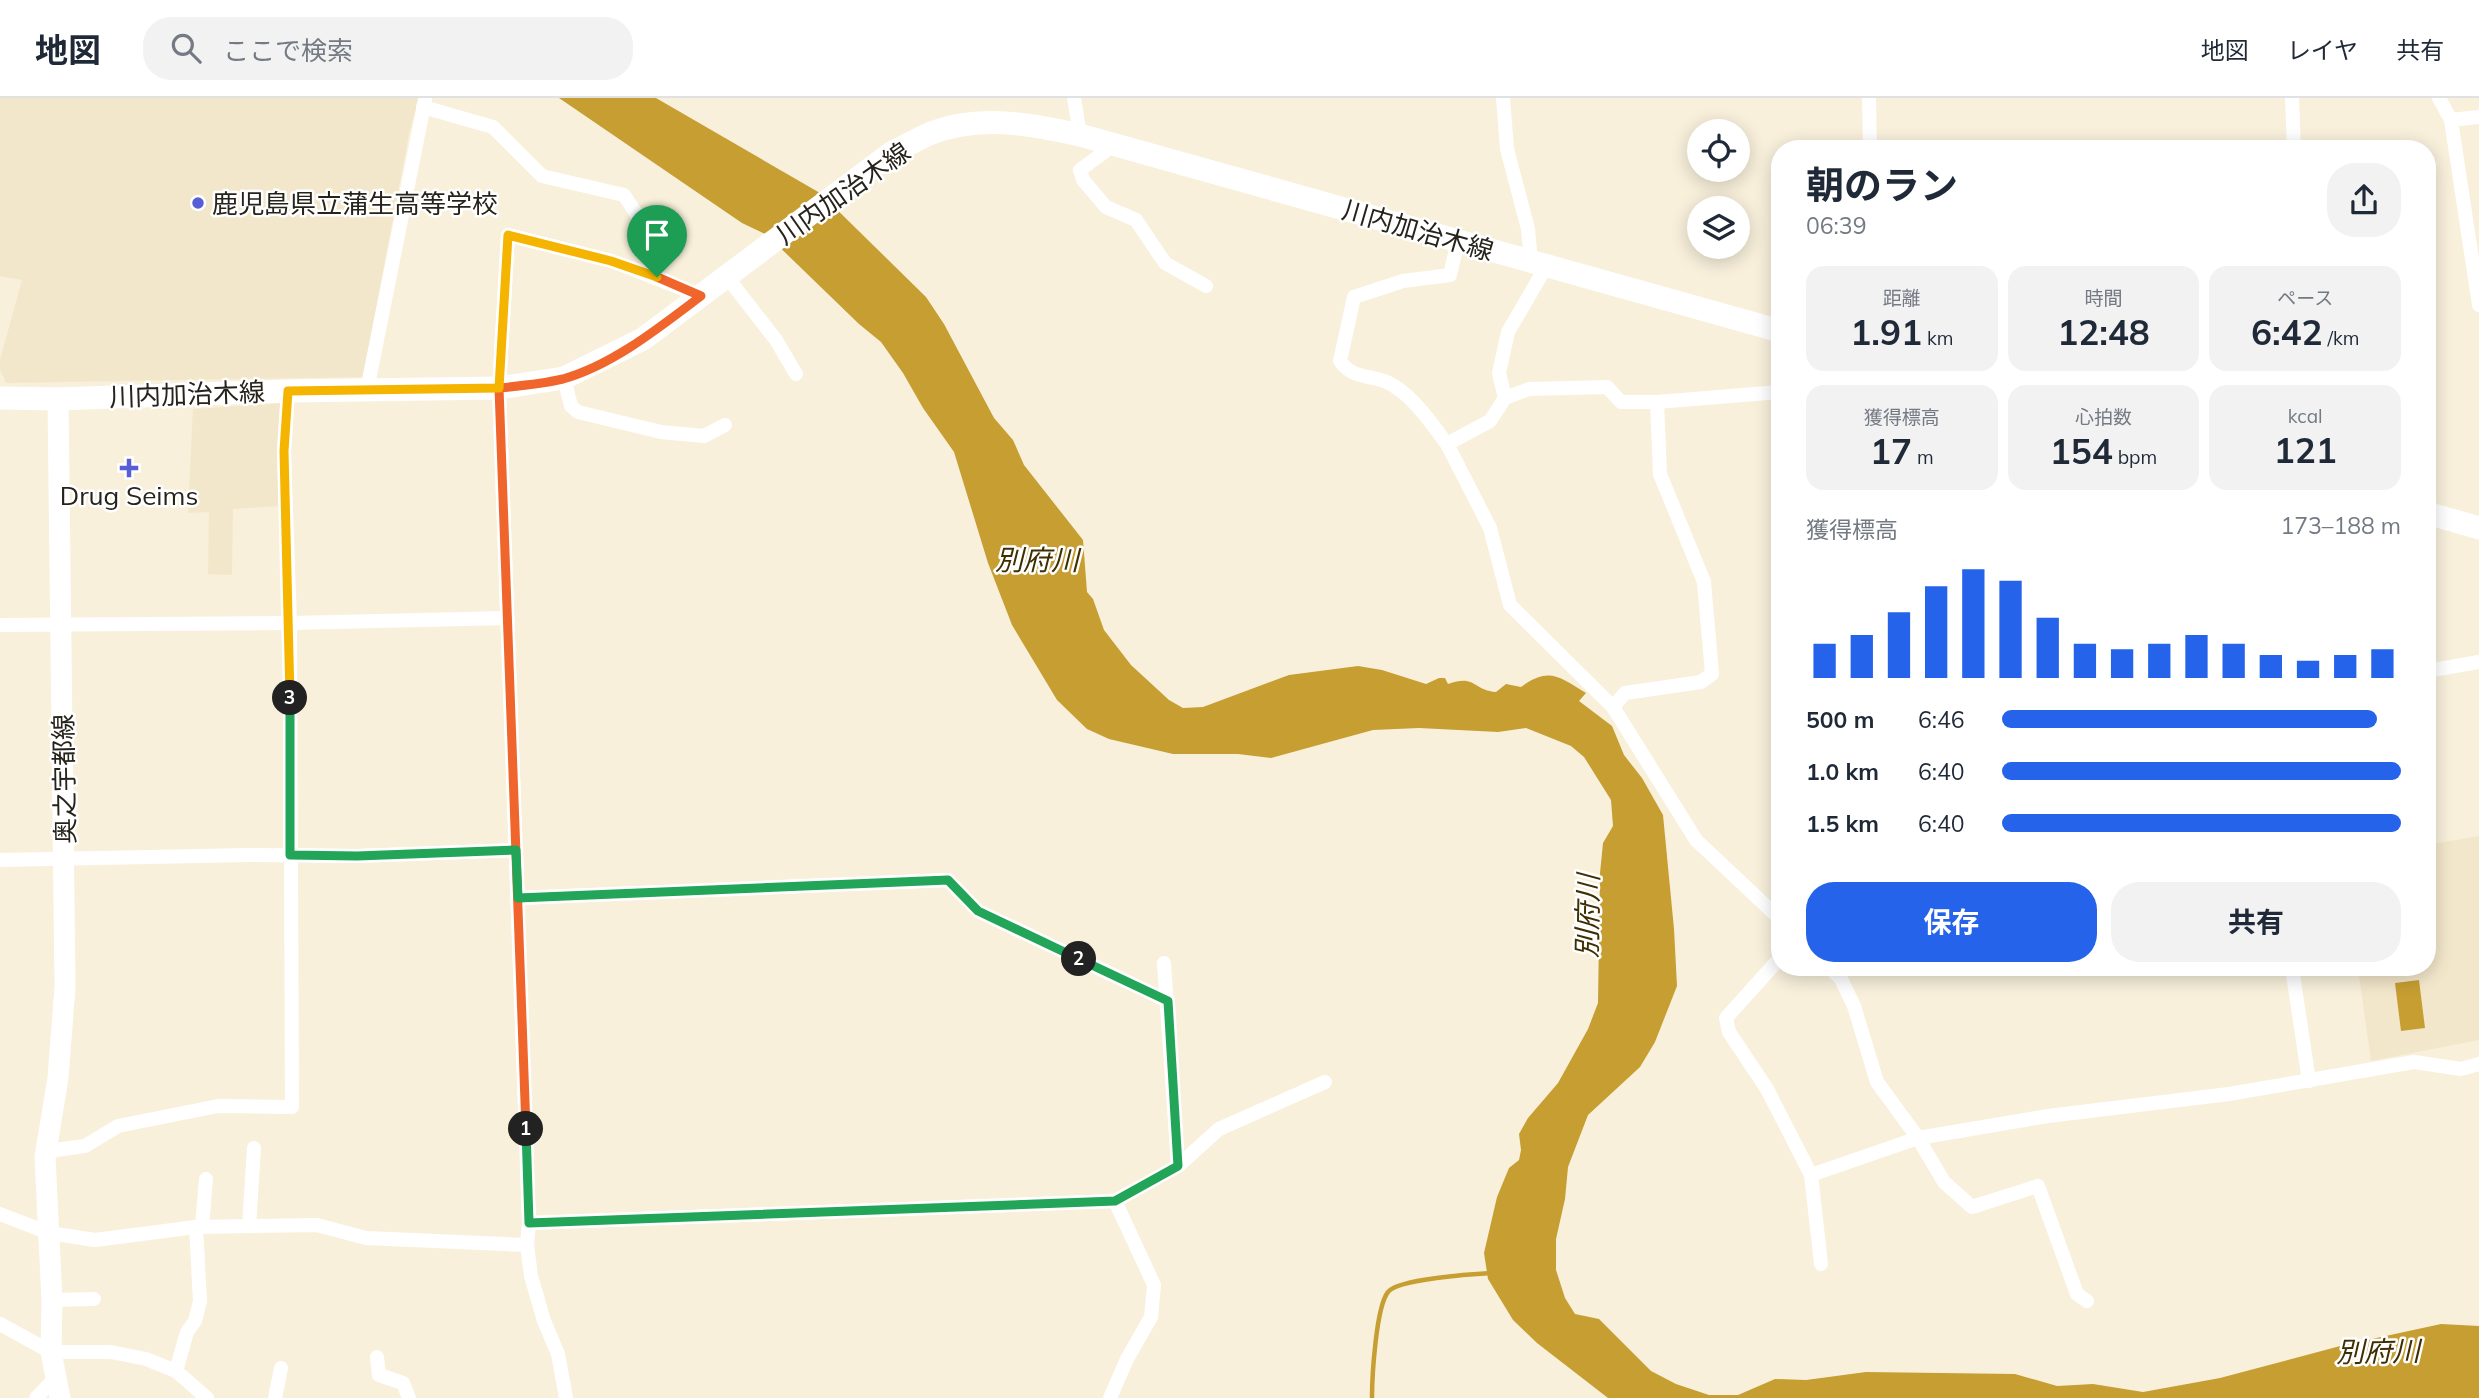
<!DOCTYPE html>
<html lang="ja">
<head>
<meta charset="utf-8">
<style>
	:root { --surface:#fff; --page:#f2f2f3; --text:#1f2937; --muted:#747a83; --line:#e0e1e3; --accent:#2563eb }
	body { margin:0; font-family:Mulish,"Noto Sans JP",sans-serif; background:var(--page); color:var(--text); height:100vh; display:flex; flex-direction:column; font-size:26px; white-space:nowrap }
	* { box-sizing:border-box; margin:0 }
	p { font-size:23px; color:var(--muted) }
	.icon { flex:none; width:38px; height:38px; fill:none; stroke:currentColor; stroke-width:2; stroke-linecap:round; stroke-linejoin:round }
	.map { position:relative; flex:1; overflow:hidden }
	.details { position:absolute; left:1771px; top:42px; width:665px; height:836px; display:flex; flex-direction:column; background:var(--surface); border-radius:28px; box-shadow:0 4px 18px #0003 }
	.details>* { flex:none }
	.tools { position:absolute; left:1687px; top:21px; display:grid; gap:14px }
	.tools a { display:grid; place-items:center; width:63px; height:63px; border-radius:50%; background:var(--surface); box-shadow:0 4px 18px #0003; font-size:35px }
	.pin { position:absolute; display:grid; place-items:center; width:60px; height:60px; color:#fff; margin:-72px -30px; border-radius:50% 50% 50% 0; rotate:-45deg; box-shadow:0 0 7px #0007 }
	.pin .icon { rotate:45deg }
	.km { position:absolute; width:35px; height:35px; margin:-18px; border-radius:50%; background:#222; color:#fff; font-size:19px; line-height:35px; text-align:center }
	.round { display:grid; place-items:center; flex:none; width:74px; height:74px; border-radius:28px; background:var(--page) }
	.summary { display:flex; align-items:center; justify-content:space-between; height:119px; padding:0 35px }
	h1 { font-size:38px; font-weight:700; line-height:52px }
	.figures { display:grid; grid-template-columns:repeat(3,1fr); gap:10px; height:119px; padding:7px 35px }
	.figures div { display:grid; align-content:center; border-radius:18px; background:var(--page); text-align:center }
	.figures b { font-size:35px; font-weight:700 }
	.figures small { font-size:19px; font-weight:400 }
	.figures p { font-size:19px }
	.chart { height:196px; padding:14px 35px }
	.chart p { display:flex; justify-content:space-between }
	.chart svg { width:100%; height:126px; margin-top:7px; stroke:var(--accent); stroke-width:6 }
	.cta { display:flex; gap:14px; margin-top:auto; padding:14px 35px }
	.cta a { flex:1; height:80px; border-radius:28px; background:var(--accent); color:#fff; font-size:28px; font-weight:700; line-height:80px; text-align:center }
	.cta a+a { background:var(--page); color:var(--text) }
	ul { padding:0 35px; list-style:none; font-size:23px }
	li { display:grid; grid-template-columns:112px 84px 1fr; align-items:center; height:52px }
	li i { height:18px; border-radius:9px; background:var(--accent) }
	header { display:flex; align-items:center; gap:42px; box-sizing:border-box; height:98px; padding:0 35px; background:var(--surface); border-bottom:2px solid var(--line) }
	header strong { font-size:33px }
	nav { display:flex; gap:38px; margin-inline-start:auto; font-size:24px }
	.search { width:490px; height:63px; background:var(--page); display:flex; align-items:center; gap:18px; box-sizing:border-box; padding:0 24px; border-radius:28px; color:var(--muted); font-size:26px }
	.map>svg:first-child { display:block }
	.built { fill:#f3e7cb }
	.water { fill:#c69e32 }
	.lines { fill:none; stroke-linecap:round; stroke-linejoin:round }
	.stream { stroke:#c69e32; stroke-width:4.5 }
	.street { stroke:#fff; stroke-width:14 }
	.secondary { stroke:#fff; stroke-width:21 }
	.primary { stroke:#fff; stroke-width:23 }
	.split-1-casing { stroke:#fff; stroke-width:14 }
	.split-2-casing { stroke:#fff; stroke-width:14 }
	.split-3-casing { stroke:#fff; stroke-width:14 }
	.split-4-casing { stroke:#fff; stroke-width:14 }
	.split-1 { stroke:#f0652b; stroke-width:9 }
	.split-2 { stroke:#22a559; stroke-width:9 }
	.split-3 { stroke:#22a559; stroke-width:9 }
	.split-4 { stroke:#f5b400; stroke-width:9 }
	.poi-dot { fill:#585ed6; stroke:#fff; stroke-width:2.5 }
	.labels { text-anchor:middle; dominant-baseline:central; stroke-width:5; stroke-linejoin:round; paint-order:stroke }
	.street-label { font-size:26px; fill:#26231b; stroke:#fff }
	.poi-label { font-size:26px; fill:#26231b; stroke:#fff; text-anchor:start }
	.water-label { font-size:28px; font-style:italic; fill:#3e2e00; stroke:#fff }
</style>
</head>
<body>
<header>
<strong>地図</strong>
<div class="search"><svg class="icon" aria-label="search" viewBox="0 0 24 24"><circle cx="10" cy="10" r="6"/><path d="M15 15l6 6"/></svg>ここで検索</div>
<nav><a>地図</a><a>レイヤ</a><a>共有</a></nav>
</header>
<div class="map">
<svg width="2479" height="1300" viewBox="0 0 2479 1300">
	<rect width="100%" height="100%" fill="#f8f0db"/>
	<g class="built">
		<polygon points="0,0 419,0 410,31 363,279 6,285 0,272 0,262 22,182 0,178"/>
		<polygon points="283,305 281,408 233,411 232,477 208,476 209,414 188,415 193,311"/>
		<polygon points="2479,738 2479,942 2371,963 2358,870 2427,870 2427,747"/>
	</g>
	<g class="water">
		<path d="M 559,0 L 656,0 L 820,95 L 926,199 L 944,226 L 994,320 L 1013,342 L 1024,367 L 1083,442 L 1087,494 L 1093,501 L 1104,532 L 1131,567 L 1169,602 L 1183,610 L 1203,609 L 1289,577 L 1358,568 L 1382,572 L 1426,586 L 1439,580 L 1445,580 L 1448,586 C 1476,576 1472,592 1496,594 L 1506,586 L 1521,589 C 1549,568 1560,579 1586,595 L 1579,603 L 1612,628 L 1624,657 L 1642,680 L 1663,717 L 1674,831 L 1677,888 L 1655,944 L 1640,969 L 1588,1017 L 1568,1069 L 1565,1101 L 1556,1141 L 1556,1172 L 1565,1200 L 1575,1216 L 1599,1221 L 1651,1273 L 1676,1286 L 1709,1297 L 1738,1297 L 1775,1281 L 1806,1282 L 1866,1274 L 2015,1276 L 2057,1288 L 2093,1286 L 2143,1294 L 2220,1280 L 2344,1247 L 2441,1226 L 2479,1228 L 2479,1300 L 1608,1300 L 1537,1245 L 1513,1222 L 1488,1181 L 1484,1155 L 1497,1099 L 1509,1070 L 1519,1062 L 1521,1052 L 1519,1036 L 1528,1020 L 1558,985 L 1588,931 L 1598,905 L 1600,775 L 1603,745 L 1613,728 L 1611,702 L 1584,659 L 1571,648 L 1526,630 L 1498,634 L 1419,630 L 1373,632 L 1271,660 L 1238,656 L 1173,656 L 1109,641 L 1087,631 L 1057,602 L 1012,527 L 988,465 L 954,354 L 923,310 L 903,275 L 881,244 L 859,226 L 767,137 L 742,125 Z"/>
		<polygon points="2419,882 2425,930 2401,933 2395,885"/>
	</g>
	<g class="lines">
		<path class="stream" d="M 1372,1300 C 1372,1279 1376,1209 1388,1194 C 1397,1181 1474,1176 1492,1175"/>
		<g class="street">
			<polyline points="1074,0 1080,37"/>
			<polyline points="1503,0 1507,51 1528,131 1531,163"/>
			<polyline points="1869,0 1870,51"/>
			<polyline points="2292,0 2294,51"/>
			<polyline points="2439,0 2451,22 2479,207"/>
			<polyline points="423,9 493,29 542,78 624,97 653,141 657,179"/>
			<polyline points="2451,22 2479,19"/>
			<polyline points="1115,46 1080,72 1083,82 1106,109 1136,122 1165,165 1206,188"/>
			<polyline points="727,179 776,242 796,276"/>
			<polyline points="564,280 571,308 578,314 661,334 704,338 725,327"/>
			<polyline points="367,292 425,2"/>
			<polyline points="1780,294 1657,304 1621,304 1607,289 1529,291 1505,300 1490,323 1447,346 1490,430 1510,507 1613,609 1696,742 1780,821"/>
			<polyline points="1505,300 1499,275 1508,234 1547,167"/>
			<path d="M 1447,346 C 1431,325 1416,302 1394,288 C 1375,275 1355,284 1340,263 L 1354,199 L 1403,183 L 1450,177 L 1458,143"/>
			<polyline points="0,527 290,525 508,520"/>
			<polyline points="2427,573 2479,564"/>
			<polyline points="1613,609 1625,595 1701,584 1712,576 1704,484 1660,376 1657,304"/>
			<polyline points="0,762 248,757 357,758 516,752"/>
			<polyline points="518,800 948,782 978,813 1168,903"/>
			<polyline points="1780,860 1726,920 1729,934 1767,991 1811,1077 1918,1040 2048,1018 2229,996 2414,964 2461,971 2479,966"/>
			<polyline points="1164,865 1178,1068"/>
			<polyline points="1830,870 1841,881 1854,908 1877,984 1918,1040 1944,1084 1972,1109 2038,1088 2077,1196 2087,1203"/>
			<polyline points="2292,870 2309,983"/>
			<polyline points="45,1059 55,1052 85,1048 118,1028 218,1008 292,1009 290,525 284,353 288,293"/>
			<polyline points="1811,1077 1821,1166"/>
			<polyline points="0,1116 49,1135 95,1142 196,1129 317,1127 366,1140 527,1147"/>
			<polyline points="529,1125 1115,1103 1178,1068 1219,1031 1325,984"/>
			<polyline points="249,1128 254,1050"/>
			<polyline points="202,1129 206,1081"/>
			<polyline points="52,1202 94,1201"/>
			<polyline points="0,1226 51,1254 111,1254 146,1261 176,1273 207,1300"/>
			<polyline points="377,1259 379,1277 403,1285 409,1300"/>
			<polyline points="176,1273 187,1234 195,1223 200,1203 196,1129"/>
			<polyline points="36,1300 57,1278"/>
			<polyline points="275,1300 281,1270"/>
			<polyline points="566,1300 558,1256 544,1223 531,1178 527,1147 529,1125 499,290 508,137 612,163 701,198"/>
			<polyline points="1110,1300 1127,1261 1151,1219 1154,1187 1115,1103"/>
		</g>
		<polyline class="secondary" points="58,301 65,889 58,980 45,1059 52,1202 51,1254 60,1300"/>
		<g class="primary">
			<path d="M 0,300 L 58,301 L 288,293 L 499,290 L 564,280 L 643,241 L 890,56 C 903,49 916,42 929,36 C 978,16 1031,26 1080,37 L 1780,233"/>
			<polyline points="2427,415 2479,430"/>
		</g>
	</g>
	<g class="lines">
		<g class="split-1-casing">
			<path id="split-1" d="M 526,1031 L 499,290 C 520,288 542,286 563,281 C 613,267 660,229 701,198 L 657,179"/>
		</g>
		<g class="split-2-casing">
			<polyline id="split-2" points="526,1031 529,1125 1115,1103 1178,1068 1168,903 1079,861"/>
		</g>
		<g class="split-3-casing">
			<polyline id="split-3" points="290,600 290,757 357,758 516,752 518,800 948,782 978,813 1079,861"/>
		</g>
		<g class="split-4-casing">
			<polyline id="split-4" points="290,600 284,353 288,293 499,290 508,137 611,163 657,179"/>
		</g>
		<use href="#split-1" class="split-1"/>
		<use href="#split-2" class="split-2"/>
		<use href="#split-3" class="split-3"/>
		<use href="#split-4" class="split-4"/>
	</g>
	<g class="poi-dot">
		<circle cx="198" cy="105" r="7"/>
		<path d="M125.5 359.5h7v7h7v7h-7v7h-7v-7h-7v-7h7z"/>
	</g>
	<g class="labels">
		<g class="street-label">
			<text transform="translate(843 95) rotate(-35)">川内加治木線</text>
			<text transform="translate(1418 132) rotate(16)">川内加治木線</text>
			<text transform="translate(187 296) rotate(-2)">川内加治木線</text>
			<text transform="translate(64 681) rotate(-91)">奥之宇都線</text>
		</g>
		<g class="poi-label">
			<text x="212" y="105">鹿児島県立蒲生高等学校</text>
			<text x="129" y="397" text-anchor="middle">Drug Seims</text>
		</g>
		<g class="water-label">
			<text x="1037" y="461">別府川</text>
			<text transform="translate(1587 818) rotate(-89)">別府川</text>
			<text transform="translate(2378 1253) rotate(-1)">別府川</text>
		</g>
	</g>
</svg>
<div class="tools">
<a><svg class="icon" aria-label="locate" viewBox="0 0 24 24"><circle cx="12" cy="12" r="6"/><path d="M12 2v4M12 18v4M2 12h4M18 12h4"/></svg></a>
<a><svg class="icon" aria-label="layers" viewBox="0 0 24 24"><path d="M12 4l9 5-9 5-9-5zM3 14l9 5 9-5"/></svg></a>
</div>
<div class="pin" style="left:657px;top:179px;background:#1e9e55"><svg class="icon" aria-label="arrive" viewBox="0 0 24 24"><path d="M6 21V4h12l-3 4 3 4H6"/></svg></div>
<b class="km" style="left:526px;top:1031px">1</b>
<b class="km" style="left:1079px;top:861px">2</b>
<b class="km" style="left:290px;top:600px">3</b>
<section class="details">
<div class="summary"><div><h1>朝のラン</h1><p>06:39</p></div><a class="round"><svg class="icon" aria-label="share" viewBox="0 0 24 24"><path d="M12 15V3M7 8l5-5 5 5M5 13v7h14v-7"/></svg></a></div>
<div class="figures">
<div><p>距離</p><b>1.91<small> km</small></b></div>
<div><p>時間</p><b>12:48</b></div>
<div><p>ペース</p><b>6:42<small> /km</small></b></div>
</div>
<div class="figures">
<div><p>獲得標高</p><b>17<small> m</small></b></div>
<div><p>心拍数</p><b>154<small> bpm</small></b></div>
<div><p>kcal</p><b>121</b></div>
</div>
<div class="chart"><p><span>獲得標高</span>173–188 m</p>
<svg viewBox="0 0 160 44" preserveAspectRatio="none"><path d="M5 44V32M15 44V29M25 44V21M35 44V12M45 44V6M55 44V10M65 44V23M75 44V32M85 44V34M95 44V32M105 44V29M115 44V32M125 44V36M135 44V38M145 44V36M155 44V34"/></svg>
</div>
<ul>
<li><b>500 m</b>6:46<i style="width:94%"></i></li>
<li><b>1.0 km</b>6:40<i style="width:100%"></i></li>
<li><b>1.5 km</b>6:40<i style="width:100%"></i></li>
</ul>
<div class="cta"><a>保存</a><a>共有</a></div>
</section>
</div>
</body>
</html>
